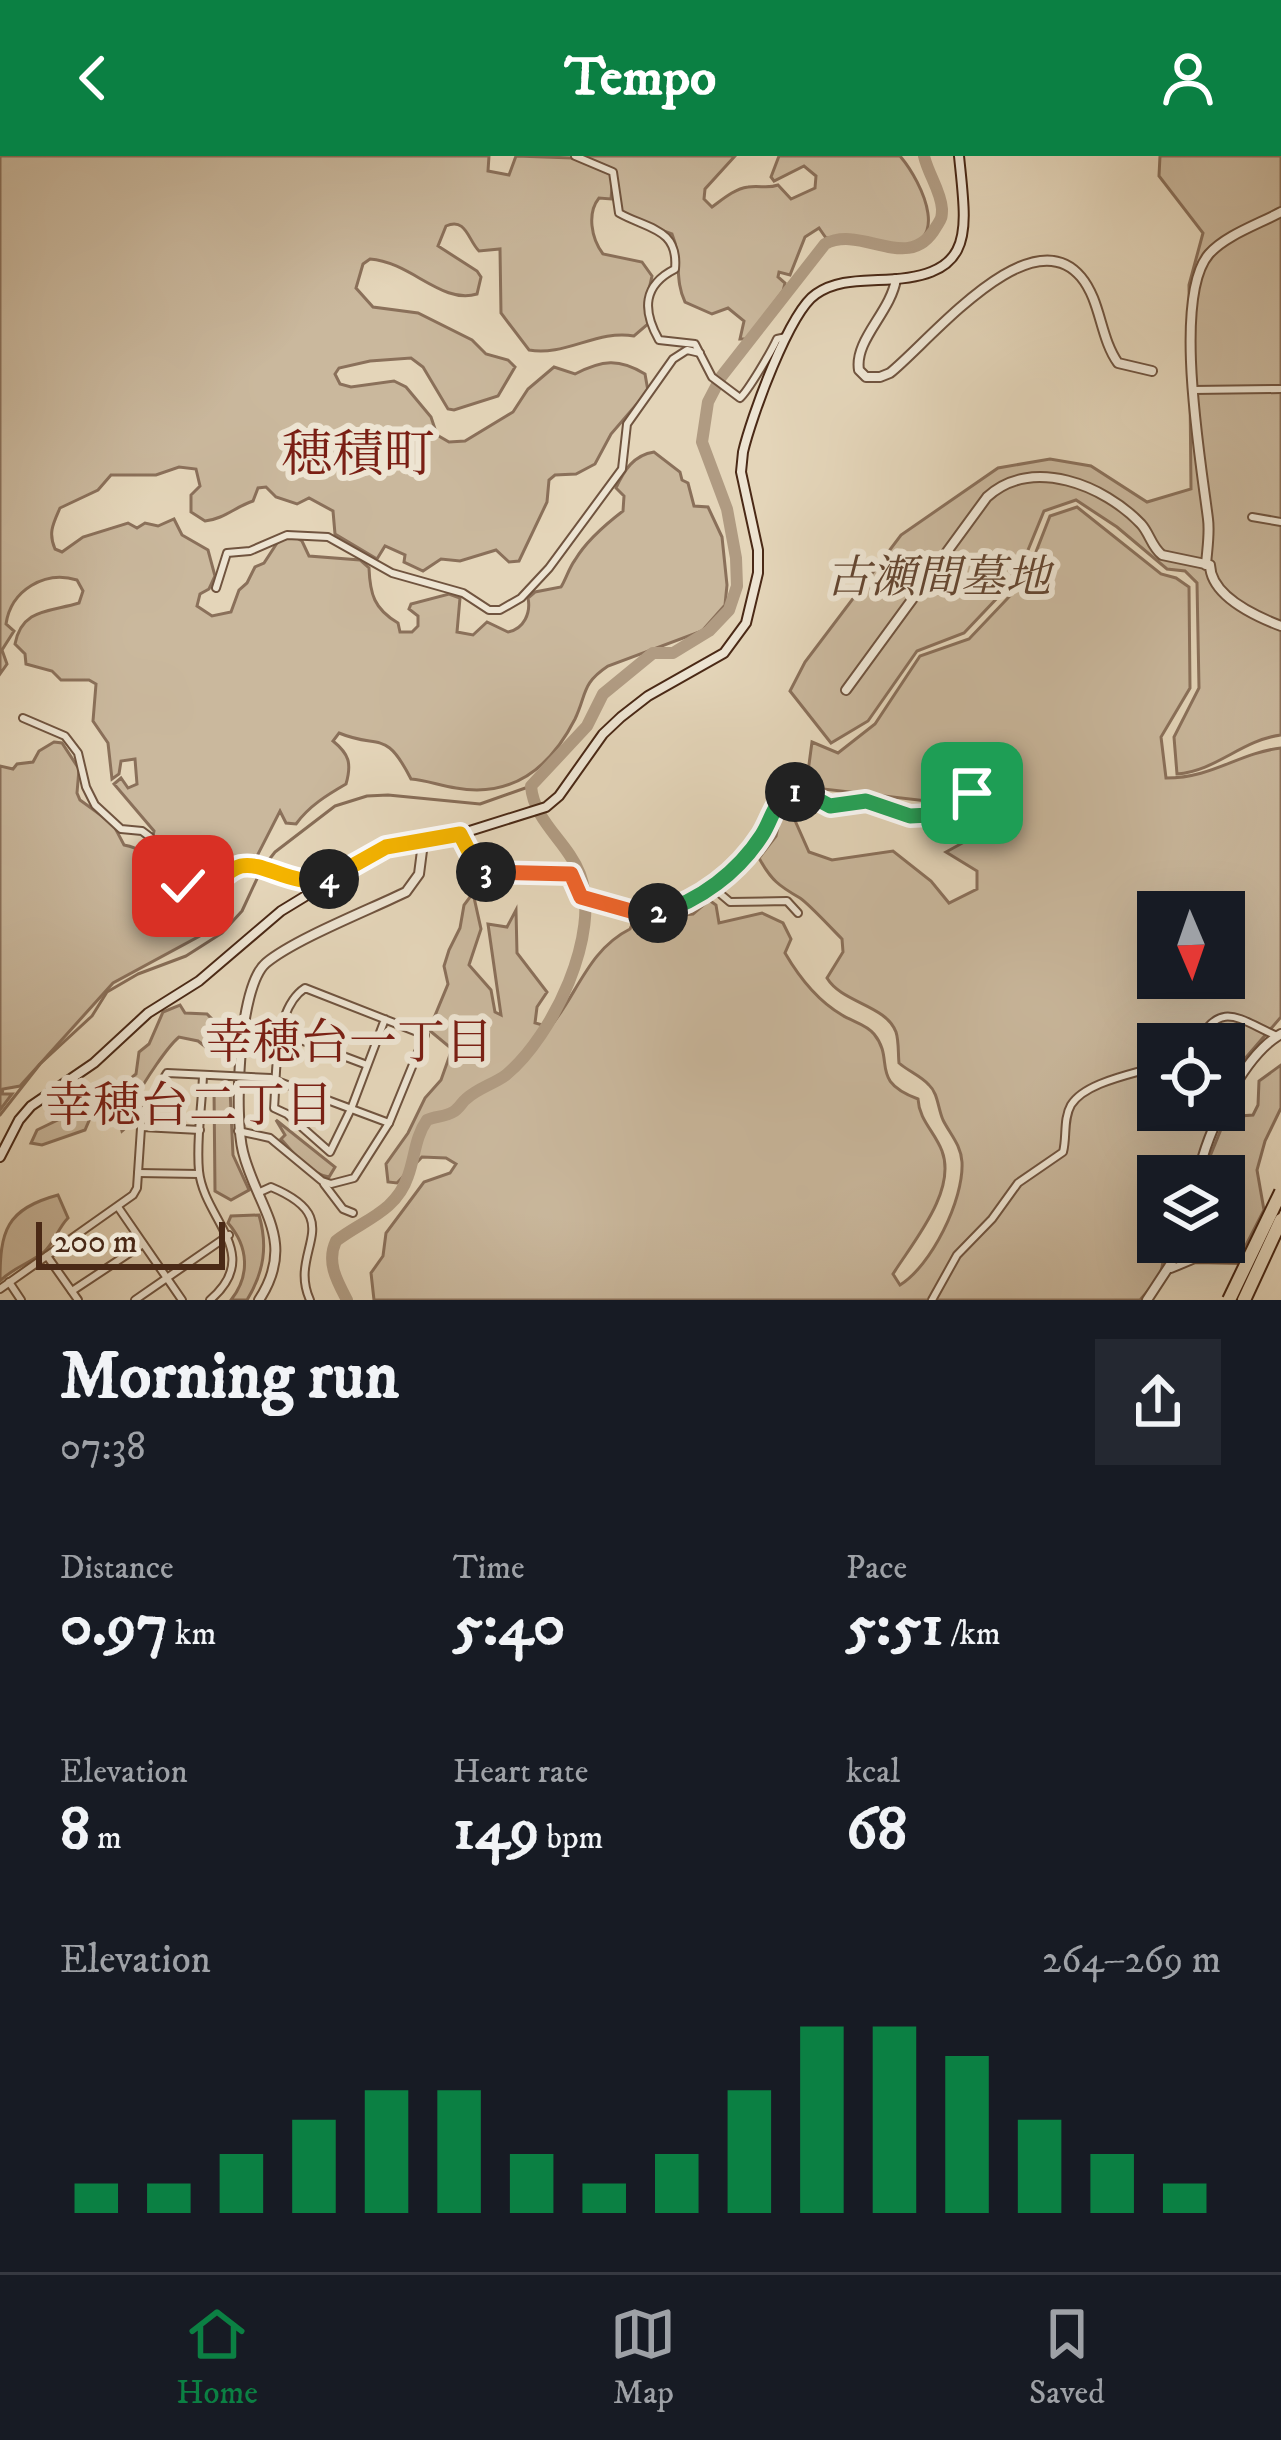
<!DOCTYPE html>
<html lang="en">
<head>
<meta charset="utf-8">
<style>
	:root { --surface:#171b24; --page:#242831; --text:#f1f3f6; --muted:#9ea1a6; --line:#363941; --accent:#0b8043 }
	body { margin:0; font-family:"IM FELL DW Pica","Noto Serif JP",serif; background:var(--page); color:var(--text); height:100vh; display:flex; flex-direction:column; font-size:45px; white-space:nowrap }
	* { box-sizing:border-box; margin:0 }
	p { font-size:39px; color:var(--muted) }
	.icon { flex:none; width:66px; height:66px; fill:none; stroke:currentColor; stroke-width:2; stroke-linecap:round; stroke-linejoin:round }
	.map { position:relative; height:1144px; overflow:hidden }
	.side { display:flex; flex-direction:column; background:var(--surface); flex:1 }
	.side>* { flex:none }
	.needle { width:78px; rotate:178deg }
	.tools { position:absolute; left:1137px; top:735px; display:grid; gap:24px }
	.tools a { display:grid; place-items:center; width:108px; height:108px; border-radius:0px; background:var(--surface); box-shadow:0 12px 48px #0002; font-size:60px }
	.scale { position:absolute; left:36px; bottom:30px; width:189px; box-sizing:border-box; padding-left:12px; border:6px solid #4a2916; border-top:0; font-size:33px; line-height:42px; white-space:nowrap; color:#4a2916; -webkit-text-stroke:9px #ede4d2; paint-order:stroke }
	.pin { position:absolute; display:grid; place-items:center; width:102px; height:102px; color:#fff; margin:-51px; border-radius:24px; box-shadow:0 6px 18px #0006 }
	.km { position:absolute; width:60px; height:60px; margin:-30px; border-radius:50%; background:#222; color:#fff; font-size:33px; line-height:60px; text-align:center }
	.round { display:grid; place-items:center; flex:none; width:126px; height:126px; border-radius:0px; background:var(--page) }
	.headline { display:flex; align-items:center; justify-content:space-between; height:204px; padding:0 60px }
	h1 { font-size:66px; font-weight:700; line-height:90px }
	.stats { display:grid; grid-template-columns:repeat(3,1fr); gap:18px; height:204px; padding:12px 60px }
	.stats div { display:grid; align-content:center }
	.stats b { font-size:60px; font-weight:700 }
	.stats small { font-size:33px; font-weight:400 }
	.stats p { font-size:33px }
	.chart { height:336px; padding:24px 60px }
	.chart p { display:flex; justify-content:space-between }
	.chart svg { width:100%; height:216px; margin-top:12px; stroke:var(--accent); stroke-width:6 }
	header { display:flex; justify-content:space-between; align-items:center; height:156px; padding:0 60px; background:var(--accent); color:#fff; font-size:54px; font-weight:700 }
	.menu { display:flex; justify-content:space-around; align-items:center; height:168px; border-top:3px solid var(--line); background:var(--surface); font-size:33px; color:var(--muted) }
	.menu a { display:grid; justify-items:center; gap:6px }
	.menu .active { color:var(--accent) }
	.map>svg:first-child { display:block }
	.green { fill:#cab89d; stroke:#8a705a; stroke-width:3; fill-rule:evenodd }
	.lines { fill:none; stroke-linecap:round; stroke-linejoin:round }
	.stream { stroke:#876d57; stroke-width:3 }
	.river { stroke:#b09b82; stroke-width:12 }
	.minor-casing { stroke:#70543f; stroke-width:10 }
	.tertiary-casing { stroke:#70543f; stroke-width:12 }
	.secondary-casing { stroke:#4a2916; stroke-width:12 }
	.minor { stroke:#ede4d2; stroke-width:6 }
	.tertiary { stroke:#ede4d2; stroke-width:8 }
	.secondary { stroke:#ede4d2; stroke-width:8 }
	.minor-bridge-casing { stroke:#70543f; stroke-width:10; stroke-linecap:butt }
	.motorway-bridge-casing { stroke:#4a2916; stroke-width:16; stroke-linecap:butt }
	.minor-bridge { stroke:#ede4d2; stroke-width:6 }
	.motorway-bridge { stroke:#e4d5b9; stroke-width:12 }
	.split-1-casing { stroke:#fff; stroke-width:24 }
	.split-2-casing { stroke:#fff; stroke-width:24 }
	.split-3-casing { stroke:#fff; stroke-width:24 }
	.split-4-casing { stroke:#fff; stroke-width:24 }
	.split-5-casing { stroke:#fff; stroke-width:24 }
	.split-1 { stroke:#22a559; stroke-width:15 }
	.split-2 { stroke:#22a559; stroke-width:15 }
	.split-3 { stroke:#f0652b; stroke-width:15 }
	.split-4 { stroke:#f5b400; stroke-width:15 }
	.split-5 { stroke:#f5b400; stroke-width:15 }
	.labels { text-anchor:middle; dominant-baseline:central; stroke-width:12; stroke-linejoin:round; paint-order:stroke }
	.park-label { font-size:45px; font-style:italic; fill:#644631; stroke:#ede4d2 }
	.neighbourhood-label { font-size:48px; fill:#7a1f14; stroke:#ede4d2 }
	.quarter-label { font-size:51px; fill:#7a1f14; stroke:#ede4d2 }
</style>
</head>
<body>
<header><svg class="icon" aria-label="back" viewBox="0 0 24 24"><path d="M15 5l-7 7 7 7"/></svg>Tempo<svg class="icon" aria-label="person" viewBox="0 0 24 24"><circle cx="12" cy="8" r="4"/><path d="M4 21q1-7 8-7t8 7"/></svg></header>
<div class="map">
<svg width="1281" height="1144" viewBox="0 0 1281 1144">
	<rect width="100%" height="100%" fill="#e4d5b9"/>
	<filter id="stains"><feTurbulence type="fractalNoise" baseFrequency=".00167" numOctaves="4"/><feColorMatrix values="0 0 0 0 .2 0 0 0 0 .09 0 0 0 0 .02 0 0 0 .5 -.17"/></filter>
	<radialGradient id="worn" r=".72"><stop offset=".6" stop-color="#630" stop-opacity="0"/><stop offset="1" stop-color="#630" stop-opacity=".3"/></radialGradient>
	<g class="green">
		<path d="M 0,0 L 489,0 L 488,15 L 509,19 L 516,0 L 573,2 L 613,19 L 611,43 L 599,42 C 587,57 591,82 603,98 L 642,106 L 652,120 L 645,151 L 648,168 L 634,180 C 598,173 564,201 529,194 L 501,157 L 500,93 L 479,95 C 468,84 466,61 446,70 L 438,90 L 477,115 L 481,121 L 477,138 C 442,149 411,106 370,103 L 363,108 L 356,132 L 373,151 L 418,157 L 472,184 L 486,198 L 508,204 L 515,211 L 498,240 L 454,254 L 448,253 L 423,211 L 411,202 L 370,205 L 339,212 L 335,218 L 340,228 L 351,231 L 394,225 L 406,231 L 431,261 L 437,279 L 449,286 L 465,285 L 513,256 L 528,233 L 554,211 L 575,218 C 602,204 619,202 645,218 L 648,235 L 611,278 L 595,308 L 576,318 L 555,319 L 549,324 L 547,346 L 519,405 L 509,406 L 496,394 L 460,405 L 441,403 L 423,415 L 404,406 L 405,399 L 385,390 L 377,403 L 335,378 L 333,355 L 309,342 L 297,348 L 276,341 L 266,331 L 258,332 L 253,345 C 235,351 224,363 205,365 L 191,356 L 191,339 L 200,330 L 196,313 L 179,311 L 156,319 L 111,319 L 98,334 L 60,352 C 53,368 48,377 55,393 L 62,396 L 83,381 L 128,367 L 137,372 L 145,367 L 158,370 L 174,363 L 182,379 L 208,394 L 215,420 L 209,433 L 200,438 L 197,450 L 212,460 L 231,456 L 239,434 L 247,427 L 255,411 L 264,407 L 279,384 L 295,381 L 302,385 L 309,400 L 360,404 L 369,412 C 370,438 374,453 398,467 L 400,476 L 412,476 L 418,470 L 418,460 L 409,453 L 411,448 L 449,438 L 460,442 L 457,476 L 473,479 L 487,466 L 508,476 C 524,473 531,457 528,442 L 535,436 L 561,431 C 566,423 569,412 575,404 C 585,387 606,368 623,355 L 624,340 L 616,332 C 624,314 634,299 654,296 L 680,316 L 682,324 L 688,327 L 694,350 L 708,351 L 722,381 L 727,429 L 725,449 L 702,475 L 608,510 C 581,528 587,538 575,563 C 550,612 513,642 456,632 C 441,630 426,624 411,623 C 385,572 380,594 339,577 L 333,585 C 349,598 352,607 346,628 C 327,639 309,650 296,668 L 286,667 L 280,655 L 255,704 L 234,708 L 215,701 L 201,706 L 186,699 L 176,704 L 173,710 L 153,680 L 154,675 L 114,628 L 121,622 L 128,632 L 137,628 L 135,603 L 121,605 L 119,618 L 112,623 L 108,587 L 93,565 L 96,528 L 89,524 L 61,524 L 52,515 L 26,508 L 25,498 L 15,488 C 22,452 50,456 79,447 L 83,435 L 77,424 C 45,414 11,434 6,468 L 14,475 L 2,494 L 7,508 L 0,518 Z"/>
		<path d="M 582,0 L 735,0 L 705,33 L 704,43 L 712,51 C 723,43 734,33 748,31 C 760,29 767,33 778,29 L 791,43 L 815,32 L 816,20 L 804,10 L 774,25 L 771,21 L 779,0 L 900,0 C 923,27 954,95 892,90 C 869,88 849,80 826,82 L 819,72 L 805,81 L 790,119 L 779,116 L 778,121 L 785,127 L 783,135 L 747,183 L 740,183 L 744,165 L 728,152 L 712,158 L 685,146 C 674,124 682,101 672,78 L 620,59 L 611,12 Z"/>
		<path d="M 1160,0 L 1281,0 L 1281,579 C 1242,584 1216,615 1177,618 L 1174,581 L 1199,532 L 1197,427 L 1185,415 L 1167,413 L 1117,371 L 1076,344 L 1044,355 L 1017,421 L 964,477 L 917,495 L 868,565 L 831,587 L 790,535 L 805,506 L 901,379 L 998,312 L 1050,303 L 1091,310 L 1147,346 L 1191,333 L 1189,129 L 1203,77 L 1159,20 Z"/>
		<path d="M 1077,351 L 1161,418 L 1176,422 L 1189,431 L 1190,532 L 1161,581 L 1166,622 C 1213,622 1238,597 1281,592 L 1281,861 L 1242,906 L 1224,945 L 1224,888 L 1158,888 L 1158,954 L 1220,954 L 1194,1020 L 1158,1020 L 1158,1086 L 1164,1086 C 1164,1118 1161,1120 1140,1144 L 374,1144 L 371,1117 L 383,1100 L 386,1077 L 424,1026 L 450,1017 L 456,1008 L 446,1002 L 422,1001 L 397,1027 L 388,1026 L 386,1008 L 408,977 L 425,942 L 441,924 L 452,893 L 429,874 L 448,828 L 444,810 L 449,794 L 460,772 L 464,749 L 473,737 L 481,773 L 469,809 L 491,834 L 495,856 L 501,859 L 488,768 L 507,771 L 516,754 L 517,797 L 547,836 L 537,851 L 535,867 L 550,871 C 577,839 588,794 630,773 L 634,764 L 655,769 L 666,767 L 674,760 L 693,758 L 709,744 L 716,749 L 719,767 L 762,757 L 783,767 L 791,783 L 785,797 C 799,821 818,845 842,859 C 853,866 866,868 874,878 C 896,905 868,924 918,943 C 919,964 935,976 942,995 C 957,1035 913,1086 893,1118 L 900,1129 C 931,1110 964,1044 962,1006 C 961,989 950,978 943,964 C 938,953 938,937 929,929 C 921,920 908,915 899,907 C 898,898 899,885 896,876 C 886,849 842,847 827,822 L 843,796 L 842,783 C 832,773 809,748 800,742 C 779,730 771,724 759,702 L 776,680 L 781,657 L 789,651 L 809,696 L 832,704 L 893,695 L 931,725 L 949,747 L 977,733 L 977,715 L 946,696 L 977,679 L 973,654 L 982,638 L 969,622 L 927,645 L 806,631 L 812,586 L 838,597 L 875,568 L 920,500 L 969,483 L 1025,424 L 1050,360 ZM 1158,756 L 1224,756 L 1224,822 L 1158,822 Z"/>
		<path d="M 54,586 L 62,587 L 79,613 L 77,637 L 80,644 L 113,668 L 124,689 C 140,692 145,697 148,713 L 169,725 L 160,742 L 167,758 L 179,757 L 182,765 L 193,763 L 192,754 L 197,755 L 207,767 L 207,776 L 113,827 L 20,930 L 3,933 L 2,938 L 12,938 L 0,954 L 0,610 L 13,613 L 17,608 L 33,606 L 39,595 Z"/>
		<path d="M 180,849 L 185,857 L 207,858 L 215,866 L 232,868 L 220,884 L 216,899 L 198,885 L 179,881 C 167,891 144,926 137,940 C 131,954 136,964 122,975 L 113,937 L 136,918 L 139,896 L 149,888 L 163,856 Z"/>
		<polygon points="1281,909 1281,952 1265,985 1257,1014 1264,1054 1243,1095 1196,1100 1189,1097 1191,1086 1224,1086 1224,1020 1202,1020 1226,961 1253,959 1258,949 1259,925"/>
		<polygon points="214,933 230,933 233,999 249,1034 231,1044 215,1035"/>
		<polygon points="87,950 94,953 85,974 42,989 31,987 37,974"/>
		<path d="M 276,964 L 335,1011 L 329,1021 C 310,1018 293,997 281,983 L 285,979 Z"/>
		<path d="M 58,1039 L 68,1062 C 58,1072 55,1086 44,1096 C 29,1108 14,1111 0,1125 C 0,1075 6,1053 58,1039 Z"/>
		<path d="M 259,1059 C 268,1090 264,1116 247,1144 L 231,1144 C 250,1120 249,1091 228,1067 L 231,1060 Z"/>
	</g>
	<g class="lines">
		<polyline class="stream" points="0,959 40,908 92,860 107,836 138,818 186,800 222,777 242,755 261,714 275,696 335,650 367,640 388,639 480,648 531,630"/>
		<path class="river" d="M 347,1144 C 337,1125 326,1106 336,1085 C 363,1064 396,1056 408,1020 C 415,1001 415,981 427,964 C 436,960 445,961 453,956 C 459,953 462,946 466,943 C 478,932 494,928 506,919 C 553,880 602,777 580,718 C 567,685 534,666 531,630 L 587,570 L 603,538 L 653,497 L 673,497 L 709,475 L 729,454 L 737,430 L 736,402 L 727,353 L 702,286 L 708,246 L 721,221 L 825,88 C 862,68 909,119 936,71 C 941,63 942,63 942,53 C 941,35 928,18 924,0"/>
		<g class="minor-casing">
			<g id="minor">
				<path d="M 575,0 L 613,16 L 619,57 C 647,73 679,72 675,113 C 643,129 642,154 659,184 L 695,188 L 712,221 L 740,242 C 748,235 771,196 777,183 L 786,181"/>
				<polyline points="1193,234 1281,233"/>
				<polyline points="1252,361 1281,366"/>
				<polyline points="216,432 227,397 250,395 287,379 328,381 392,417 463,437 489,454 500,454 521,442 549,412 622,313 627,268 673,203 687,194 700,197"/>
				<path d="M 23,562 L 65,580 L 78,597 L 86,631 L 95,649 L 121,673 L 142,675 L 150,681 L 191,739 C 214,740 220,716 240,710 C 262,704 293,732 327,724"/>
				<polyline points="460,678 479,715 571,718 581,741 645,759 693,744 733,713 762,678 779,645 792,636 802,636 830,650 866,645 909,660 930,659 972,637"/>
				<polyline points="711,730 730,746 787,745 798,757"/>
				<polyline points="282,877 367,909"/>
				<path d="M 1196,888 C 1221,843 1238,863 1277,880"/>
				<path d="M 203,919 C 202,951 196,984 199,1015 C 204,1064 264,1098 210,1144"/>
				<polyline points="274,924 389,967"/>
				<polyline points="142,971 200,974"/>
				<path d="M 238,975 L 270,982 L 322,1025 L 331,1028 L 354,1022 L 389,967 L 425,879 L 305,832 C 273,853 277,917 274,952 L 287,958 L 330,996 L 351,953 L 385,863"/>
				<polyline points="138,1017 199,1018"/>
				<polyline points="324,1028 343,1053 353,1057"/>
				<path d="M 260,1036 L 271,1031 C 350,1064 287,1094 310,1144"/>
				<polyline points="118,1051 182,1144"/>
				<polyline points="47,1100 78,1144"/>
				<polyline points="1171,1113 1195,1103 1249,1104"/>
				<polyline points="9,1126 21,1144"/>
				<polyline points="0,1133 133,1039 137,1032 142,957 167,917 210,919"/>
				<polyline points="72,1135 143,1088"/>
				<polyline points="135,1144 229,1079"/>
				<path d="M 932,1144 L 957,1099 L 992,1063 L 1018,1027 L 1063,996 C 1067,981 1063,963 1071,949 C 1085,926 1134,918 1158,910"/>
			</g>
		</g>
		<g class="tertiary-casing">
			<g id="tertiary">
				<path d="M 896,123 C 891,156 854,184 859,214 L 866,221 L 880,221 L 890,217 C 930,185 1030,60 1081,121 C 1101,145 1100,182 1118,207 L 1152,215"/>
				<path d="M 1206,409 C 1207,394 1210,378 1208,363 C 1201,306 1172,141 1209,98 C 1226,79 1259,68 1281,56"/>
				<path d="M 846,534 L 987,341 C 1032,300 1104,329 1141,368 C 1150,378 1151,390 1162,399 L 1210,409 C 1211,440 1255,460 1281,470"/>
				<path d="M 1198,1020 C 1207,977 1242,900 1281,878"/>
				<path d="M 259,1144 C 298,1084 257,1052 243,996 C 234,961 238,831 266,807 C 295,783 369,754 406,736 L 419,718 L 423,687"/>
				<polyline points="1147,1144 1185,1086"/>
			</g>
		</g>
		<g class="secondary-casing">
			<path id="secondary" d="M 0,1001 L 19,964 L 31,950 L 94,907 L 148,857 L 199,825 L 281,755 L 386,691 L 460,678 L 546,651 L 559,640 L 603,578 L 621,561 L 648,540 L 724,497 L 746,467 L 758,417 L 758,394 L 741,316 L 743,296 C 751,262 789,156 816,138 C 835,125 856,125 878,124 C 977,122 967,79 959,0"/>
		</g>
		<use href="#minor" class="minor"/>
		<use href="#tertiary" class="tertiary"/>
		<use href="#secondary" class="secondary"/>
		<g class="minor-bridge-casing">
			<polyline id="minor-bridge" points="210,919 271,922"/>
		</g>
		<g class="motorway-bridge-casing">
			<g id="motorway-bridge">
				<polyline points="1229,1144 1281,1036"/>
				<polyline points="1244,1144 1281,1064"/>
			</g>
		</g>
		<use href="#minor-bridge" class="minor-bridge"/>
		<use href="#motorway-bridge" class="motorway-bridge"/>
	</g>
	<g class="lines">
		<g class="split-1-casing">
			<polyline id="split-1" points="795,636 802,635 830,650 866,645 910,660 930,659 972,637"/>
		</g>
		<g class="split-2-casing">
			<path id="split-2" d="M 658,757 C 700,745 738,716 762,679 C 773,662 774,642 795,636"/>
		</g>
		<g class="split-3-casing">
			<polyline id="split-3" points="486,716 571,718 581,741 645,759 658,757"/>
		</g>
		<g class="split-4-casing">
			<polyline id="split-4" points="329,723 386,691 460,678 479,715 486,716"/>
		</g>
		<g class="split-5-casing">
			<path id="split-5" d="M 183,730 L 191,740 C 214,739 221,715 241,710 C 265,705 292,732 329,723"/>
		</g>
		<use href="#split-1" class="split-1"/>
		<use href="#split-2" class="split-2"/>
		<use href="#split-3" class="split-3"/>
		<use href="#split-4" class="split-4"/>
		<use href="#split-5" class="split-5"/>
	</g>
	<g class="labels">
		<g class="park-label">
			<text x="938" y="423">古瀬間墓地</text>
		</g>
		<g class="neighbourhood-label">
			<text x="349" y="888">幸穂台一丁目</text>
			<text x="189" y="951">幸穂台二丁目</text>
		</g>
		<g class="quarter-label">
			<text x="358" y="300">穂積町</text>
		</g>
	</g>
	<rect width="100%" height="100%" filter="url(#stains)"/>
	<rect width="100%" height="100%" fill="url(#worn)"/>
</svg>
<div class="tools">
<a><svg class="needle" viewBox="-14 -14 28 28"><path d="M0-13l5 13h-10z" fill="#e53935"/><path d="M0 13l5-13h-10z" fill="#9ea1a6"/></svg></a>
<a><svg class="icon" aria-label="locate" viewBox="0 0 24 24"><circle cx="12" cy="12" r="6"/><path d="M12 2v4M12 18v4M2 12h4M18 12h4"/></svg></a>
<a><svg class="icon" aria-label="layers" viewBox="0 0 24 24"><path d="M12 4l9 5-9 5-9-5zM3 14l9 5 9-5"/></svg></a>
</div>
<div class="scale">200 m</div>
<div class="pin" style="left:972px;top:637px;background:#1e9e55"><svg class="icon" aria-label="arrive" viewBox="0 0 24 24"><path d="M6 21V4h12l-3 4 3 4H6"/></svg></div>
<div class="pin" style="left:183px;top:730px;background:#d93025"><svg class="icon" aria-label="check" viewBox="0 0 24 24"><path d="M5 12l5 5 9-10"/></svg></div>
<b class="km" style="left:795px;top:636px">1</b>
<b class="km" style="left:658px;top:757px">2</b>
<b class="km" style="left:486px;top:716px">3</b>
<b class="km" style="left:329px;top:723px">4</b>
</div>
<section class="side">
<div class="headline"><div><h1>Morning run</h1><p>07:38</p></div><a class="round"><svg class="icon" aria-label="share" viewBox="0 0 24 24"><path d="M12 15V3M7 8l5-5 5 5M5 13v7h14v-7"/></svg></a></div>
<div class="stats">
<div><p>Distance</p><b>0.97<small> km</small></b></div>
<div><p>Time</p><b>5:40</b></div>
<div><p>Pace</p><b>5:51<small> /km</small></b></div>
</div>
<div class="stats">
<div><p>Elevation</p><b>8<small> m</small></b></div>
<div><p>Heart rate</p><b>149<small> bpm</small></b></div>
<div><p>kcal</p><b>68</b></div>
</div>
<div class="chart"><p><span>Elevation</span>264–269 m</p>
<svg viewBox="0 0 160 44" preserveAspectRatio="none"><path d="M5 44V38M15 44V38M25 44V32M35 44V25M45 44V19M55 44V19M65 44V32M75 44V38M85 44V32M95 44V19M105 44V6M115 44V6M125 44V12M135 44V25M145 44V32M155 44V38"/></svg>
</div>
</section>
<nav class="menu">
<a class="active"><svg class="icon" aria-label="home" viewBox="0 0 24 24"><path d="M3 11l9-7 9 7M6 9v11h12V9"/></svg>Home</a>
<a><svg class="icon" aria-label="map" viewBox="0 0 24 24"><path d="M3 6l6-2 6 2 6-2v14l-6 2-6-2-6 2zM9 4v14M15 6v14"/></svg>Map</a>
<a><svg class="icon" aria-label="saved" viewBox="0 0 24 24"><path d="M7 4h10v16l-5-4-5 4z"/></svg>Saved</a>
</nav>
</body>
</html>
